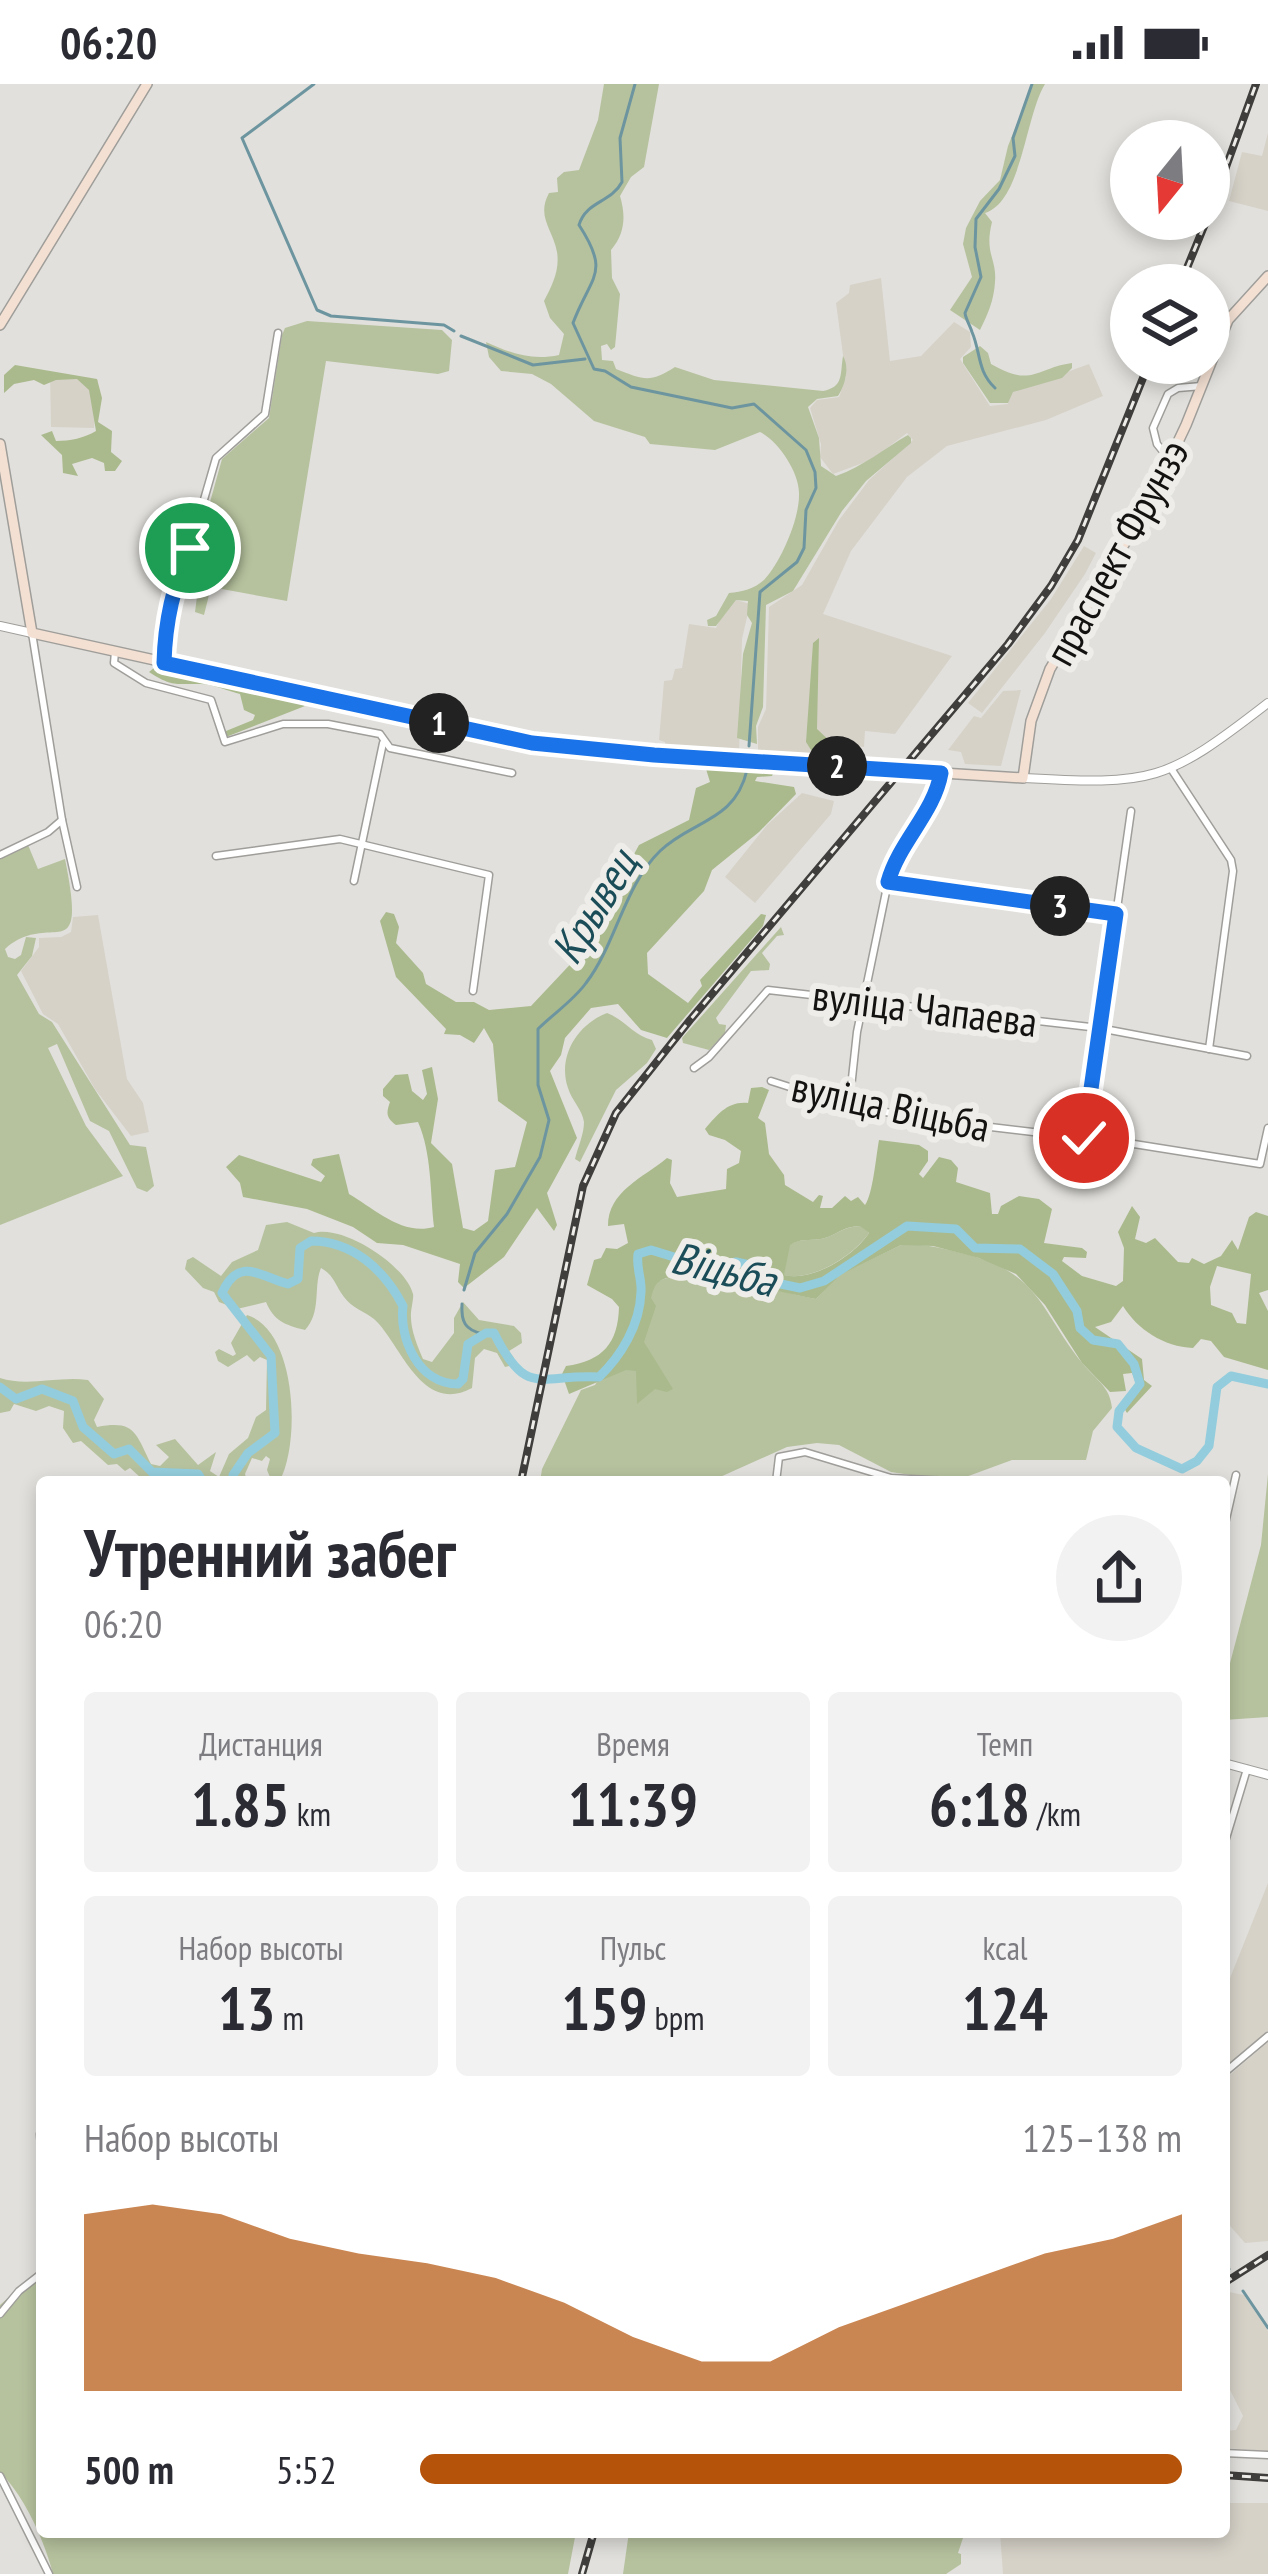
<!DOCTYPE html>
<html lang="ru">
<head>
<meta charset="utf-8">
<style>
	:root { --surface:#fff; --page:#f2f2f3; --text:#2b2b33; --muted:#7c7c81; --accent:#b45309 }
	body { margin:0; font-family:"PT Sans Narrow",sans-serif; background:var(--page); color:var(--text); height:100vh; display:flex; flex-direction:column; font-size:45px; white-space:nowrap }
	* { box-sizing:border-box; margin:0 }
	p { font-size:39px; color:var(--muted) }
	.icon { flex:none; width:66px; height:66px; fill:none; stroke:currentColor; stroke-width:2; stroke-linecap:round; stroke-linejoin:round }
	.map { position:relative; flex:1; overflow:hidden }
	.side { position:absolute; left:36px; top:1392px; width:1194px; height:1062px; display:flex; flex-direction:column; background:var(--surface); border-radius:12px; box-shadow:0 6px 18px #0003 }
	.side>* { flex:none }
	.needle { width:78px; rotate:198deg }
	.buttons { position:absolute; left:1110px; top:36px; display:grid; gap:24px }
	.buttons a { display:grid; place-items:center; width:120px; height:120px; border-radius:50%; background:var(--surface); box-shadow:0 6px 18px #0003; font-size:60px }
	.pin { position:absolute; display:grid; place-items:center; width:102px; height:102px; color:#fff; margin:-51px; border:6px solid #fff; border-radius:50%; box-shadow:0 3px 12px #0007 }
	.km { position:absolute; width:60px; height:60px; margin:-30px; border-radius:50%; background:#222; color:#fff; font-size:33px; line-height:60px; text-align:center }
	.round { display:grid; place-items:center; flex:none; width:126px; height:126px; border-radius:63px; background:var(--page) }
	.overview { display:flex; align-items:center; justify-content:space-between; height:204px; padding:0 48px }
	h1 { font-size:66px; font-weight:700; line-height:90px }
	.stats { display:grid; grid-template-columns:repeat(3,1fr); gap:18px; height:204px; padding:12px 48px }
	.stats div { display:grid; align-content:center; border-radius:12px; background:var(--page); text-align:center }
	.stats b { font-size:60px; font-weight:700 }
	.stats small { font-size:33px; font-weight:400 }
	.stats p { font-size:33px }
	.chart { height:336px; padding:24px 48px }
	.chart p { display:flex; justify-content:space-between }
	.chart svg { width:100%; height:216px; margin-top:12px; fill:var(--accent); opacity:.7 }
	ul { padding:0 48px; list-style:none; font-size:39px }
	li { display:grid; grid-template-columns:192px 144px 1fr; align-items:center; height:90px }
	li i { height:30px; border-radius:15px; background:var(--accent) }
	.status { display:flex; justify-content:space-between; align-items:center; height:84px; padding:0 60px; background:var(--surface); direction:ltr }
	.status svg { height:33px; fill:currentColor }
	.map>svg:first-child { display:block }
	.built { fill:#d6d2c8 }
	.green { fill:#b6c29e }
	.forest { fill:#aaba8d; fill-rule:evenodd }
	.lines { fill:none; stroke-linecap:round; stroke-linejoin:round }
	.stream { stroke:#6d95a0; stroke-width:3 }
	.river { stroke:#93cddd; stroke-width:9 }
	.minor-casing { stroke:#9f9e9a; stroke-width:9 }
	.tertiary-casing { stroke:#9f9e9a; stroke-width:10 }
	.secondary-casing { stroke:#9f9e9a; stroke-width:12 }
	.minor { stroke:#fff; stroke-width:6 }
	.tertiary { stroke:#fff; stroke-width:8 }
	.secondary { stroke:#f4e0d3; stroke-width:9 }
	.rail-casing { stroke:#3f3e3c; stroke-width:8 }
	.rail { stroke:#eeede9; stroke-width:3; stroke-dasharray:9; stroke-linecap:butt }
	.route-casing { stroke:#fff; stroke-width:24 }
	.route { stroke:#1a73e8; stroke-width:15 }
	.labels { text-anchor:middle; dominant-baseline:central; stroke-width:12; stroke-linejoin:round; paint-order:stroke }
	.street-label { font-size:42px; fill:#131211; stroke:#eeede9 }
	.water-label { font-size:45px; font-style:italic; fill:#1b4d59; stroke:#eeede9 }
</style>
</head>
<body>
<div class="status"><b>06:20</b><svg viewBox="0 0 49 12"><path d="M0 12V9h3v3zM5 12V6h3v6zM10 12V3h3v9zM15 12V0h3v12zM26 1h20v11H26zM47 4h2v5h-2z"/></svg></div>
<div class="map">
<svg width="1268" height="2490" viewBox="0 0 1268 2490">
	<rect width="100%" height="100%" fill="#e1e0dc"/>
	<g class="built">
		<polygon points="1268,49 1268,127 1229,117 1242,68 1262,72"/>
		<polygon points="881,194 890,277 921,272 954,238 970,248 971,263 960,275 990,322 1008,320 1009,309 1089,280 1103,312 1046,336 947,362 907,393 851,467 823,530 952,572 895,650 865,647 864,663 829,659 816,647 816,624 810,670 758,667 758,643 766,625 769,523 802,501 839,436 869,396 913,356 907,349 871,376 833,390 820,373 821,360 810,324 817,316 839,313 846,293 836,219 849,209 850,201"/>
		<polygon points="50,291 98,296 94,344 51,343"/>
		<polygon points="1084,462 1096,469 1085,490 1045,549 982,629 968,619 1051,515"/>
		<polygon points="730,514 750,520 742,555 739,671 665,665 665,658 659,656 664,597 672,596 675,585 682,584 689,540 716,544"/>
		<polygon points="1021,606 1001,682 965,680 961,668 948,666 974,632 981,634 1003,607"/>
		<polygon points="802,709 834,717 831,730 755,819 725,793 767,741"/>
		<polygon points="98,831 127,995 143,1019 149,1048 131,1052 95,1005 58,940 43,930 21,887 39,863 39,854 61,853 71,848 73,833"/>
		<polygon points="1268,1799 1268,1947 1224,1985 1224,1909"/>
		<polygon points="1268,1958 1268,2157 1245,2159 1224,2135 1224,1996"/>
		<polygon points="1229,2208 1244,2211 1268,2247 1268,2367 1224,2364 1224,2347 1236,2346 1243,2332 1224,2294 1224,2212"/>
		<polygon points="1224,2419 1268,2419 1268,2490 1003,2490 1000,2448 1224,2448"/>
	</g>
	<g class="green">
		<path d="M 604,0 L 659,0 L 644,83 L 631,93 L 620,112 C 626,132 625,150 611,166 L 612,194 L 620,210 L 615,263 L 611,266 L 607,260 L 601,262 L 602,276 L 613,277 L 616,285 C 644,296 650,299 675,283 L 714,296 L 823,307 C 844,303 840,290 843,272 C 850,283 845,302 838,312 L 817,315 L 808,323 L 819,354 L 821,382 L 836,392 C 864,382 885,364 908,351 L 911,354 L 911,359 L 866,397 L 842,427 L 793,507 L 766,521 L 763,623 L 756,642 L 757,660 L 737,654 L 743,570 L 752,539 L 747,531 L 748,517 L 736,516 L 716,542 L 708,542 L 707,536 L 716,532 L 729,509 C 742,508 754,505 764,496 C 781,478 800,434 799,409 C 799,388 778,357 760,348 L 715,366 L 650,360 L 645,353 L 594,337 L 551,300 L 532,290 L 501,287 L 489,273 L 486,258 C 510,269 531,277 559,271 L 564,250 L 550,234 L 544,217 C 552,202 560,186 557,168 C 553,145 536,133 549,109 L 558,108 L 557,94 L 564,88 L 579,86 L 598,36 Z"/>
		<path d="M 1033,0 L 1045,0 C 1025,33 1022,117 985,129 L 992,138 C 984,170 997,174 995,198 C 994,216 988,230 980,246 L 950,226 L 972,193 L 963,160 L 966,144 L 980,117 L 1000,96 L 1008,62 Z"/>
		<polygon points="307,237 442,246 452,256 449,287 438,290 326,277 287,517 211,503 204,531 195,528 198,505 183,499 200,454 222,375 269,334 282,251 285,244"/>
		<path d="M 980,262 L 988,269 L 991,280 C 1032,304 1036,284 1072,279 L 1072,284 L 1062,294 L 1013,308 L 1008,319 L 990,319 L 963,279 L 963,273 Z"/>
		<path d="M 28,761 L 38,785 L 65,775 C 88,889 51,824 5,865 L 8,873 L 15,875 L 21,871 L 26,853 L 36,854 L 32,872 L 17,891 L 39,930 L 52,938 L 130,1061 L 146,1063 L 154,1102 L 147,1108 L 137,1104 L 109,1047 L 90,1037 L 57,960 L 48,964 L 86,1042 L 123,1092 L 0,1141 L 0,774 Z"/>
		<polygon points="781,843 784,851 777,852 762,869 770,880 769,886 751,887 716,934 719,940 726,941 725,949 709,966 683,959 682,954"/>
		<path d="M 607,929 C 625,936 633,951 652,956 L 656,965 L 647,979 L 616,1006 L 580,1078 L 575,1075 C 578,1063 584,1050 584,1038 C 582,1025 572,1017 568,1004 C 557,972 578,940 607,929 Z"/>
		<path d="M 287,1138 L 314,1149 C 342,1140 406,1181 413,1210 C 414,1213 411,1226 411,1229 C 410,1244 417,1261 423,1275 L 432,1278 L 454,1249 L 454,1234 L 463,1218 L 479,1236 L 514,1242 L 521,1249 L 522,1259 L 509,1267 L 514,1274 L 509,1282 L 505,1283 L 497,1269 L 484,1265 L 475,1274 L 472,1304 C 421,1332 400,1258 374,1235 C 364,1227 352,1224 344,1213 C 335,1201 334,1191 321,1184 C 313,1203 322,1228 305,1246 C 285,1241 274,1237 266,1218 L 237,1225 L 219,1218 L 214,1208 L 203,1204 L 185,1185 L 187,1176 L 193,1173 L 221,1192 L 232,1178 L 258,1166 L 266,1141 Z"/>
		<path d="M 861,1142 L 869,1149 C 852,1173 812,1198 783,1191 L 789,1161 C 801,1154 807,1157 821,1155 C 837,1152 840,1143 861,1142 Z"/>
		<path d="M 901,1161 C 923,1159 944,1165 965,1170 C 1041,1189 1040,1227 1083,1280 C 1096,1296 1110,1302 1112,1324 L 1093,1347 L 1086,1376 L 1012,1376 L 963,1394 L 930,1394 L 891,1388 L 839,1361 L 817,1359 L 787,1363 L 709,1398 L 540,1398 L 542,1385 L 581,1306 L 595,1301 L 656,1199 C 685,1179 780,1208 816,1215 L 839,1191 Z"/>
		<path d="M 247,1231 C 297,1246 301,1360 279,1398 L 272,1398 L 267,1386 L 270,1375 L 266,1372 L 262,1377 L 252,1374 L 245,1390 L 247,1398 L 153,1397 L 141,1394 L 130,1384 L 125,1387 L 117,1380 L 108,1381 L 81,1357 L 73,1359 L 63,1344 L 64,1327 L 49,1322 L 36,1327 L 14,1320 L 10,1327 L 0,1329 L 0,1294 C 27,1303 58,1292 88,1296 L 104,1315 L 94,1336 L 97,1343 C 135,1336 135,1348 151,1380 L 160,1382 L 169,1373 L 156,1361 L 175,1355 L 198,1381 L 216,1368 L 210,1387 L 219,1393 L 229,1370 L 248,1354 L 256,1333 L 266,1326 L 267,1276 L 260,1273 L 254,1278 L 247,1271 L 228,1283 L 218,1277 L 215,1268 L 219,1265 L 233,1272 L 236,1270 L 231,1259 Z"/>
		<polygon points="1268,1390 1268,1633 1224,1636 1224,1602 1261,1461"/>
		<path d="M 42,2177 L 42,2448 L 576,2448 L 568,2490 L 53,2490 C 44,2456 25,2413 0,2388 L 0,2221 L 36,2189 Z"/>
		<polygon points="629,2448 965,2448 958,2469 961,2470 961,2480 946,2490 623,2490"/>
	</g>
	<g class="forest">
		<path d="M 15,281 L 97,295 L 102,314 L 98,338 L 112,347 L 111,368 L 122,377 L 115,387 L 105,387 L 104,379 L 92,374 L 72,380 L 78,392 L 63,389 L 62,371 L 41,351 L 52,347 L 56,357 C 70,357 84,354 96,347 L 89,306 L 77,295 L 56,296 L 44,301 L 34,296 L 14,300 L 4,309 L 4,291 Z"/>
		<polygon points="819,554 817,645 834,661 860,663 858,678 816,674 806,658 813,559"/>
		<path d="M 155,583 L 295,615 L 305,622 L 226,653 L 226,647 L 253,636 L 255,631 L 244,626 L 240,610 C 228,607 211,599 198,600 C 174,600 171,602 149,588 Z"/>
		<path d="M 711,681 L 775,685 L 772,692 L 757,693 L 755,697 L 794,703 L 796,710 L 759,748 L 712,786 L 704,807 L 647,869 L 648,890 L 688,919 L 702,902 L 700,896 L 761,830 L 766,831 L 763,842 L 667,954 L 641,946 L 618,920 L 591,924 L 565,954 L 561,971 L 550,987 L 577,1054 L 547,1109 L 557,1141 L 554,1147 L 537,1124 L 504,1173 L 464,1204 L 458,1198 L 460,1180 L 403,1161 L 377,1159 L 353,1143 L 307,1125 L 243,1113 L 240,1099 L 226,1083 L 239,1071 L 321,1098 L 325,1092 L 311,1081 L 313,1075 L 339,1070 L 349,1110 C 375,1125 402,1152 434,1143 C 430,1108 432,1070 418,1038 L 396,1041 C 386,1034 386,1029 390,1018 L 383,1012 L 383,1005 L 395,991 L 408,990 L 412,1007 L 423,1016 L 427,1010 L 422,986 L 432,983 L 438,1015 L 431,1059 L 452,1080 L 463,1144 L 474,1147 L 488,1137 L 495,1086 L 515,1083 L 527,1038 L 498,1017 L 493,960 L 484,944 L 474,959 L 460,951 L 444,950 L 446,945 L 396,893 L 380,837 L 386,828 L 394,830 L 399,843 L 396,859 L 423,889 L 426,900 L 456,918 L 474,918 L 489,926 L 531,922 L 579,871 L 639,761 L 689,736 L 696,704 L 710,698 L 706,685 Z"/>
		<path d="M 762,1003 L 769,1006 L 758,1034 L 765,1039 L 769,1070 L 784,1091 L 785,1101 L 813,1118 L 819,1111 L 823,1112 L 820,1124 L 832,1124 L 845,1112 L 851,1117 L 858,1113 L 865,1121 C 873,1110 876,1072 879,1056 L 919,1061 L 928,1067 L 928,1077 L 919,1090 L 923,1094 L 939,1073 L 951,1076 L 958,1084 L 956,1098 L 990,1109 L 992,1130 L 998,1130 L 1001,1122 L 1019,1112 L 1039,1115 L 1052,1125 L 1044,1159 L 1082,1164 L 1087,1168 L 1086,1174 L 1064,1173 L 1062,1177 L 1082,1192 L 1116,1202 L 1123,1197 L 1124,1164 L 1118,1148 L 1132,1122 L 1140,1133 L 1135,1155 L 1146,1159 L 1155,1154 L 1178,1178 L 1189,1179 L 1192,1174 L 1204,1180 L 1221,1172 L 1232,1156 L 1238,1166 L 1249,1133 L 1256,1128 L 1268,1132 L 1268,1206 L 1259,1209 L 1268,1227 L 1268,1286 L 1224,1273 L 1211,1257 L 1201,1255 L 1193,1264 C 1164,1263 1137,1245 1123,1222 L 1111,1238 L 1095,1243 L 1142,1275 L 1144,1296 L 1152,1302 L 1127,1329 L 1124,1324 L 1136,1299 L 1132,1289 L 1123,1290 L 1126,1307 L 1110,1308 L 1082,1279 L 1045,1221 L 1016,1190 L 979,1174 L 933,1162 L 901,1161 L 840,1191 L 816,1215 C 789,1210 678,1182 660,1197 C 654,1201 653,1207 651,1214 L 656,1222 L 644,1258 L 673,1305 L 667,1308 L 655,1305 L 637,1320 L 636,1287 L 626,1286 L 569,1310 L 562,1290 L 566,1282 C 603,1277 618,1259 619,1223 L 612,1215 L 587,1201 L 594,1176 L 601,1174 L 606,1164 L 617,1165 L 628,1159 L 624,1140 L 608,1142 C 608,1107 643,1094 667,1074 L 672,1076 L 670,1099 L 677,1113 L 726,1105 L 727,1085 L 739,1079 L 741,1067 L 725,1056 L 709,1051 L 705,1045 C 718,1030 728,1017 748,1019 L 751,1004 ZM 860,1142 L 869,1149 C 853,1173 812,1198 784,1191 L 790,1161 C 801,1154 808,1157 821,1155 C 837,1152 840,1143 860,1142 ZM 1217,1182 L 1251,1190 L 1246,1240 L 1237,1239 L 1232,1229 L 1211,1221 L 1210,1203 Z"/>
	</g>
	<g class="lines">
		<g class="stream">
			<polyline points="314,0 242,54 317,226 331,232 444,241 454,247"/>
			<path d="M 635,0 L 620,54 L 622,98 C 611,119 586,117 579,141 C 611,190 591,191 573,239 L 594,285 L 605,287 L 631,303 L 732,324 L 754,320 L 806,366 L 815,388 L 816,404 L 806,426 L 804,464 L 797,478 L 760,508 L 749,662"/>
			<polyline points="461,252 533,281 585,275"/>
			<path d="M 995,304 C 977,287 981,269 972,248 C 970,241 966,236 965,229 L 981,193 L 975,163 L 976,135 L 999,105 L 1015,72 L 1013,54 L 1032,0"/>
			<path d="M 464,1206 L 475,1169 L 507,1130 L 540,1073 L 549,1036 L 538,1001 L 538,945 C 553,930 574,916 586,899 C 616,860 624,802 660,767 C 692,736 735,738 747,686"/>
			<path d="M 462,1220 C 461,1238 465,1246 483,1250"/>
			<polyline points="1224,2174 1229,2185"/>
			<polyline points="1243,2207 1268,2244"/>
		</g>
		<g class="river">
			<polyline points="0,1303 16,1315 42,1305 73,1317 83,1343 114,1370 129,1365 152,1388 198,1390 203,1398"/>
			<path d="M 235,1398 L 233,1391 L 248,1369 L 275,1349 L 271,1272 L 222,1209 C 239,1171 261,1193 288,1200 L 298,1195 L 300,1164 L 311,1157 C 352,1157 384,1185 403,1222 C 399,1254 418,1300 458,1300 L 463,1295 L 468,1260 L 486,1249 L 494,1249 C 527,1315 538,1290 599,1293 C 621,1272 640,1241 641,1208 C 642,1194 636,1185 638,1170 L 651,1166 L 710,1184 L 736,1178 L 754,1182 L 776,1199 L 800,1204 L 824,1197 L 907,1142 L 956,1145 L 975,1164 L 1020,1165 L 1053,1190 L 1077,1227 L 1080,1244 L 1093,1256 L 1118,1260 L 1134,1280 L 1140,1300 L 1119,1327 L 1117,1343 L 1136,1364 L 1182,1385 L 1197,1377 L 1209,1362 L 1217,1303 L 1231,1292 L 1268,1300"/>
		</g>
		<g class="minor-casing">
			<g id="minor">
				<polyline points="1170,376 1157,360 1153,344 1168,310 1178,304 1202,302"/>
				<polyline points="32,549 62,736 77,803"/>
				<polyline points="115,568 114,579 146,599 211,616 225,658 283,640 328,640 380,650 390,664 512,689"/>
				<polyline points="164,579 164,548 176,499 190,464 216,374 265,330 278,249"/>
				<polyline points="1172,686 1231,776 1233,787 1209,965"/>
				<polyline points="0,771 48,748 62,736"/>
				<polyline points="216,772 340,755 489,791 473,907"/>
				<polyline points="354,797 383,659"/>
				<polyline points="888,798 1116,830"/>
				<polyline points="694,984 709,973 768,906 1099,944 1247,972"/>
				<polyline points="771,997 849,1022 940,1037 1134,1060 1260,1080 1268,1044"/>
				<path d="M 849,1022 L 857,948 L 888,798 C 900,758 934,729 941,689"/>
				<polyline points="1084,1054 1131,727"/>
				<polyline points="776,1398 779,1373 805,1368 891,1394 969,1398"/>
				<polyline points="1224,1444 1236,1391"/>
				<polyline points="1224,1761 1247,1685"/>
				<polyline points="1224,1989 1268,1952"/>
				<polyline points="40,2050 42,2077"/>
				<polyline points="0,2230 19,2207 42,2189"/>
				<polyline points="1224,2369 1268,2371"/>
				<polyline points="0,2392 49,2490"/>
			</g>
		</g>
		<g class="tertiary-casing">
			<g id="tertiary">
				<polyline points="0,542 32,549"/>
				<path d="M 1023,694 C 1153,701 1165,699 1268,619"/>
				<polyline points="1224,1679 1268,1691"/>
			</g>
		</g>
		<g class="secondary-casing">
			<g id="secondary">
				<polyline points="0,241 147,0"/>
				<polyline points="0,360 32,549 532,659 654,671 1023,694 1031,637 1050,585 1151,415 1186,341 1228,236 1268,192"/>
			</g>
		</g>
		<use href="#minor" class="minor"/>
		<use href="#tertiary" class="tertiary"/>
		<use href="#secondary" class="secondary"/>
		<g class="rail-casing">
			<g id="rail">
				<polyline points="1209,130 1256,0"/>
				<polyline points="1180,201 1207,135"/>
				<polyline points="521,1398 583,1102 616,1029 690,936 1008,560 1051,502 1078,456 1149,279"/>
				<polyline points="1224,2199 1268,2171"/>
				<polyline points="1224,2391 1268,2394"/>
				<polyline points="582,2490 594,2448"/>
			</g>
		</g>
		<use href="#rail" class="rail"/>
	</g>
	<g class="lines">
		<g class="route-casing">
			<path id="route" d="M 190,464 C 173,501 165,538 164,579 L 532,659 L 654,671 L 941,689 C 934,729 899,758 888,798 L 1116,830 L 1084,1054"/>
		</g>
		<use href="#route" class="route"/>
	</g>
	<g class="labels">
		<g class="street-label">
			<text transform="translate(1116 468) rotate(-61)">праспект Фрунзэ</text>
			<text transform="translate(925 924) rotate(7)">вуліца Чапаева</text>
			<text transform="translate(891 1022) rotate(12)">вуліца Віцьба</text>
		</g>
		<g class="water-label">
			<text transform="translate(593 822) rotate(-59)">Крывец</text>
			<text transform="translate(724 1184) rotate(14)">Віцьба</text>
		</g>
	</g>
</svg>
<div class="buttons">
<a><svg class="needle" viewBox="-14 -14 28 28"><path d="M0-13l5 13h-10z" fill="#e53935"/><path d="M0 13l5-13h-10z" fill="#7c7c81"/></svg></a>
<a><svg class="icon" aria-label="layers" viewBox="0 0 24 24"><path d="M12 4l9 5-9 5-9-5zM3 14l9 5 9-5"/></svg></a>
</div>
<div class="pin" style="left:190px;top:464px;background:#1e9e55"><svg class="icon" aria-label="arrive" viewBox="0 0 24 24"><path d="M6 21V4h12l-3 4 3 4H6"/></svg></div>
<div class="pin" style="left:1084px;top:1054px;background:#d93025"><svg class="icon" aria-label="check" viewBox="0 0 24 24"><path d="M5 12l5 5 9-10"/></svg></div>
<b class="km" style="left:439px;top:639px">1</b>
<b class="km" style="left:837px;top:682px">2</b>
<b class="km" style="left:1060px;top:822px">3</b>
<section class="side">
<div class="overview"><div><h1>Утренний забег</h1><p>06:20</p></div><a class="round"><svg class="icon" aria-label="share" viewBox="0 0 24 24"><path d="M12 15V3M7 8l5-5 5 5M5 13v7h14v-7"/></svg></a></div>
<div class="stats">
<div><p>Дистанция</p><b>1.85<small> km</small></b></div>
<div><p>Время</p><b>11:39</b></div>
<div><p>Темп</p><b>6:18<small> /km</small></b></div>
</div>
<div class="stats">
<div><p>Набор высоты</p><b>13<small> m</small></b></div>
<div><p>Пульс</p><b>159<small> bpm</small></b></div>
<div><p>kcal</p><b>124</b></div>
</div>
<div class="chart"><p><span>Набор высоты</span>125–138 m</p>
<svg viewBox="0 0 160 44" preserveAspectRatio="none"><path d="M0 44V8L10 6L20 8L30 13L40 16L50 18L60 21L70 26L80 33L90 38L100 38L110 31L120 26L130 21L140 16L150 13L160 8V44z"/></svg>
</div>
<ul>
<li><b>500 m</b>5:52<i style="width:100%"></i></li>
</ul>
</section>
</div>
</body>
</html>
